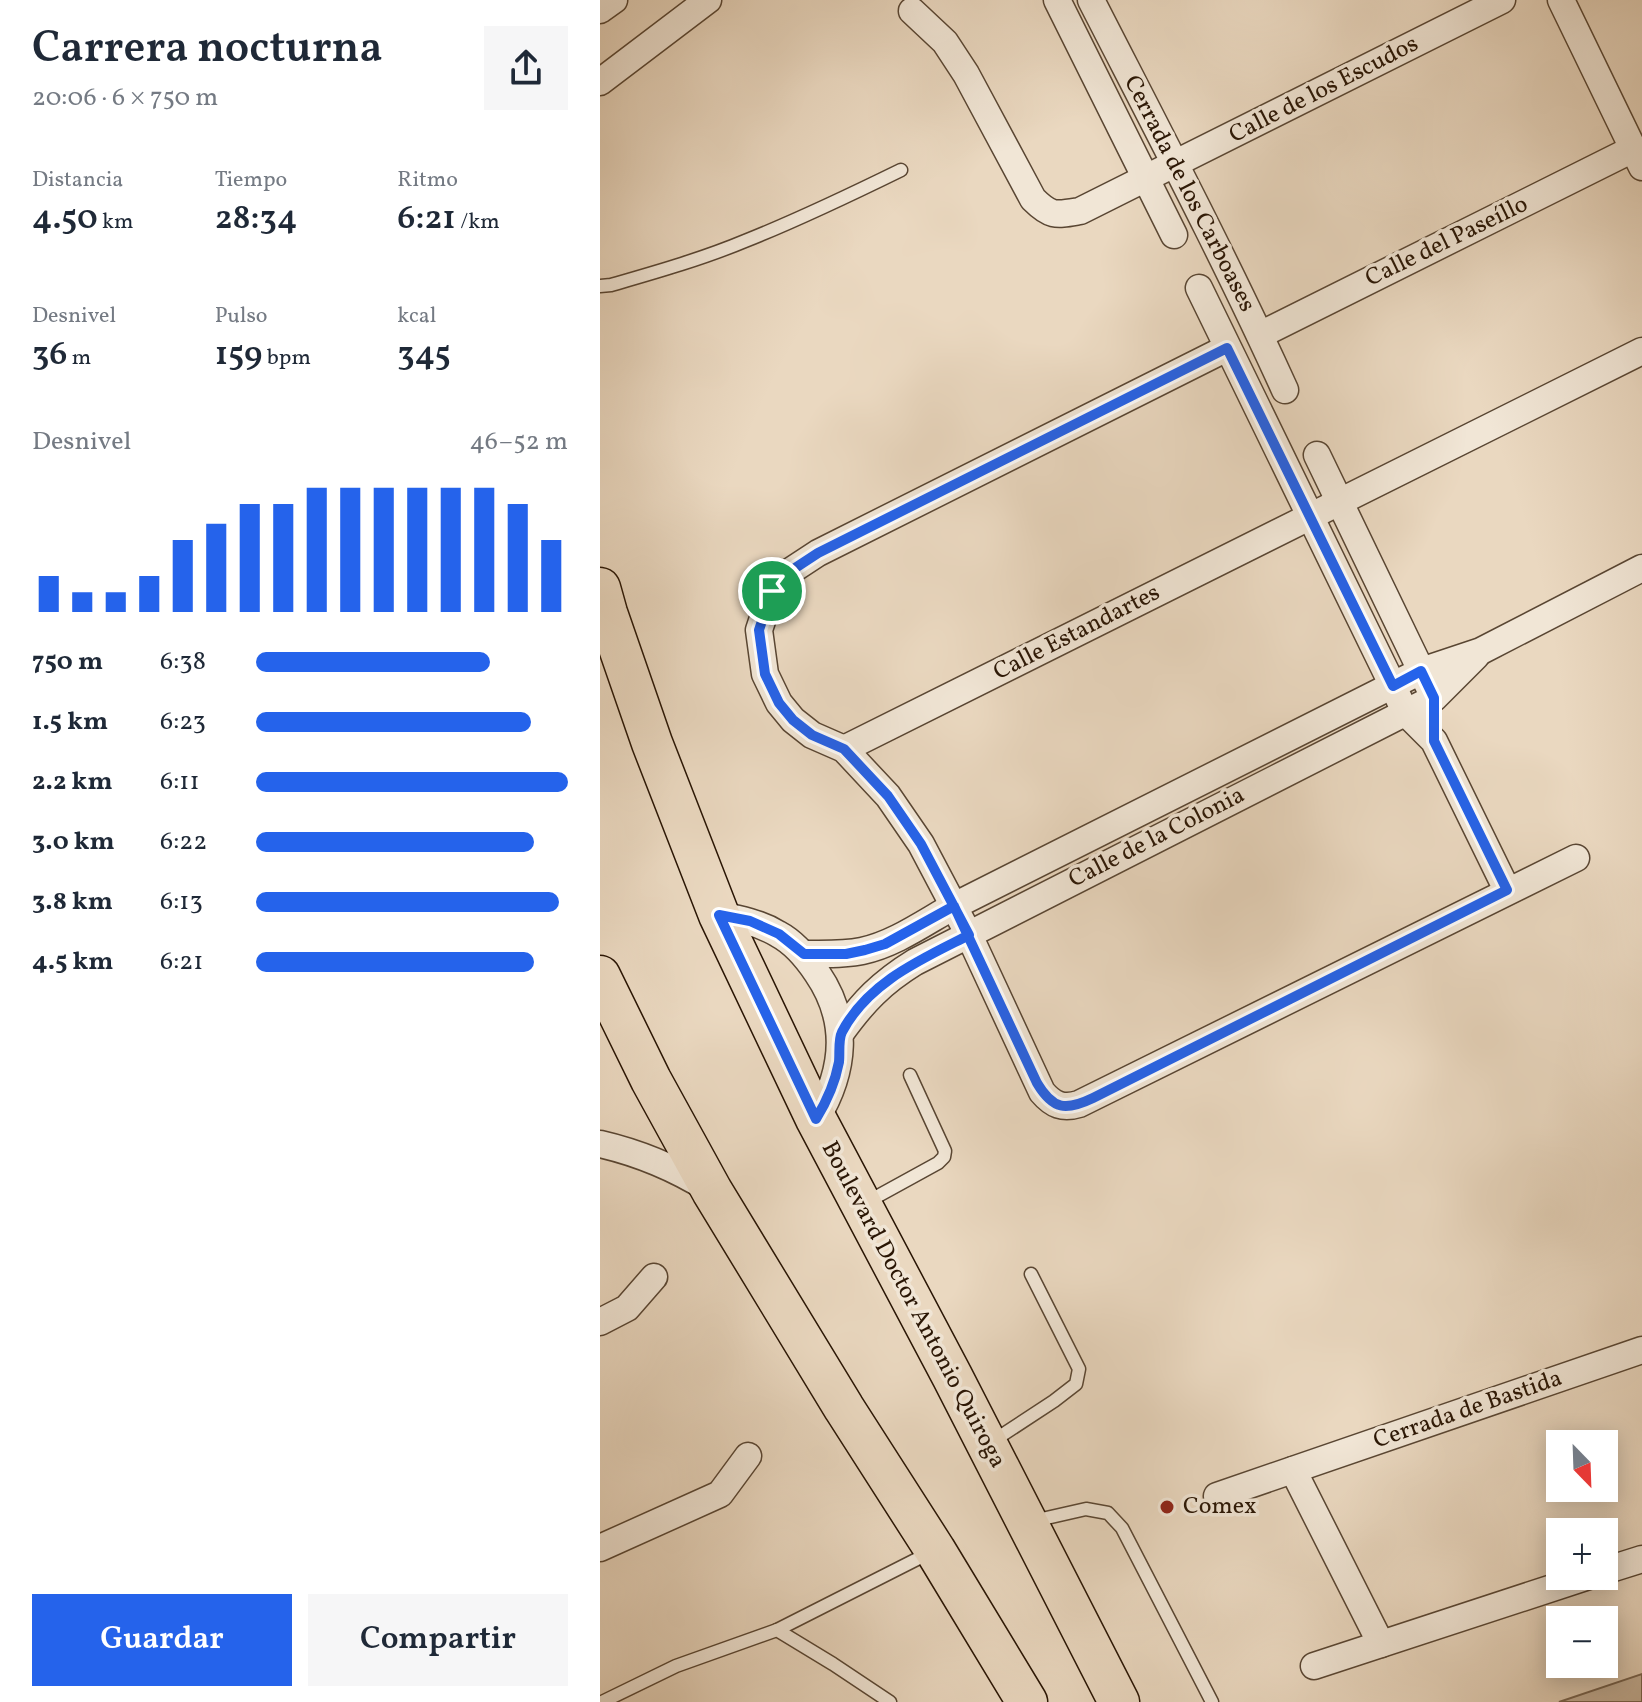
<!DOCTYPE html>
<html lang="es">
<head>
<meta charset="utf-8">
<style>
	:root { --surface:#fff; --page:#f6f6f7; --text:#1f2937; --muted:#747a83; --accent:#2563eb }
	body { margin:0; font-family:Vollkorn,serif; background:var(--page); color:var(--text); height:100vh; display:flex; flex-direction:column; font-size:30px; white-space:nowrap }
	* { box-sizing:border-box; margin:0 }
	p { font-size:26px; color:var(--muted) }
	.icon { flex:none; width:44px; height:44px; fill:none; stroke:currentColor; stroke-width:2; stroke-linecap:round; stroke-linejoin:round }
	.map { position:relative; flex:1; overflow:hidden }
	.details { display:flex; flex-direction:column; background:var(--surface); width:600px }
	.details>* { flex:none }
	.needle { width:52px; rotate:157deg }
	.tools { position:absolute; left:946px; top:1430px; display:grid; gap:16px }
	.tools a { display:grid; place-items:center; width:72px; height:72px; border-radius:0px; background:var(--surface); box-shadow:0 4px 20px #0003; font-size:40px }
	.pin { position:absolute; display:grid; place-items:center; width:68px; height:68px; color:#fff; margin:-34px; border:4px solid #fff; border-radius:50%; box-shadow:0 2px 8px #0007 }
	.round { display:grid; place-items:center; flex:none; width:84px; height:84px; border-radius:0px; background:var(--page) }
	.headline { display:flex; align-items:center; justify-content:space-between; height:136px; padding:0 32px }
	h1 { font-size:44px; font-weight:600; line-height:60px }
	.stats { display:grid; grid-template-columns:repeat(3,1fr); gap:12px; height:136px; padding:8px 32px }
	.stats div { display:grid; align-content:center }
	.stats b { font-size:34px; font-weight:600 }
	.stats small { font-size:22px; font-weight:400 }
	.stats p { font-size:22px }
	.chart { height:224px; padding:16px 32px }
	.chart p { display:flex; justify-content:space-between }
	.chart svg { width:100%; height:144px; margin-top:8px; stroke:var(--accent); stroke-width:6 }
	.button { display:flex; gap:16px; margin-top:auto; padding:16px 32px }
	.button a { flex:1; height:92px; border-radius:0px; background:var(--accent); color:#fff; font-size:32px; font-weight:600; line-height:92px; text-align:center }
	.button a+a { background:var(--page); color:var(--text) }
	ul { padding:0 32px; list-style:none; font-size:26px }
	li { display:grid; grid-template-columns:128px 96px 1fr; align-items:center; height:60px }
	li i { height:20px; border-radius:10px; background:var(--accent) }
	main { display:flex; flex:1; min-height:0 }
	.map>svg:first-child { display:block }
	.green { fill:#c9b7a0; stroke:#796652; stroke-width:2 }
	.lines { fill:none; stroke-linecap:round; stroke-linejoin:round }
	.service-casing { stroke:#594633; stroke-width:15 }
	.minor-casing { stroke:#594633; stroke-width:29 }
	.primary-casing { stroke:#291504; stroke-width:43 }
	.service { stroke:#f1e6d6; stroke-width:12 }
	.minor { stroke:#f1e6d6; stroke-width:26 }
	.primary { stroke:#ead8c0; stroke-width:40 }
	.route-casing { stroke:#fff; stroke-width:16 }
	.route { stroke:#2563eb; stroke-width:10 }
	.poi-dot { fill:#8f2418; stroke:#f1e6d6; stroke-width:3 }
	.labels { text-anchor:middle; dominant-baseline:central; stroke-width:7; stroke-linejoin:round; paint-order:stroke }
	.street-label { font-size:24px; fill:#291504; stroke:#f1e6d6 }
	.poi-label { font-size:24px; fill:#291504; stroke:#f1e6d6; text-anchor:start }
</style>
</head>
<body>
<main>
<section class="details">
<div class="headline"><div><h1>Carrera nocturna</h1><p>20:06 · 6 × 750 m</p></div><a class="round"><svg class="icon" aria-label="share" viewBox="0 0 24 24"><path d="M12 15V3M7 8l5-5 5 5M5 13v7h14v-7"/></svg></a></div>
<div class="stats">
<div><p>Distancia</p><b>4.50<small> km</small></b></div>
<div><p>Tiempo</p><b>28:34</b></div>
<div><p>Ritmo</p><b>6:21<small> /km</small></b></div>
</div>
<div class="stats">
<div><p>Desnivel</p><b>36<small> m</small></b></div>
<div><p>Pulso</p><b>159<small> bpm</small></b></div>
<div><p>kcal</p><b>345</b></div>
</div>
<div class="chart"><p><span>Desnivel</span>46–52 m</p>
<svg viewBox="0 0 160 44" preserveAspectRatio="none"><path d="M5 44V33M15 44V38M25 44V38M35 44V33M45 44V22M55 44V17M65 44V11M75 44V11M85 44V6M95 44V6M105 44V6M115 44V6M125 44V6M135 44V6M145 44V11M155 44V22"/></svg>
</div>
<ul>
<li><b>750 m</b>6:38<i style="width:75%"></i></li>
<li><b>1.5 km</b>6:23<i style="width:88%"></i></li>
<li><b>2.2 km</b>6:11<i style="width:100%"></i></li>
<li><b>3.0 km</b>6:22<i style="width:89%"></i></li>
<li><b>3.8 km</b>6:13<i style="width:97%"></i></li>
<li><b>4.5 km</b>6:21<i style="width:89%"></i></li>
</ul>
<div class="button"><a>Guardar</a><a>Compartir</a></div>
</section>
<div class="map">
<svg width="1042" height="1702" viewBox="0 0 1042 1702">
	<rect width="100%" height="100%" fill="#ead8c0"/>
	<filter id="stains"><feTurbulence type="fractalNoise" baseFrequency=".0025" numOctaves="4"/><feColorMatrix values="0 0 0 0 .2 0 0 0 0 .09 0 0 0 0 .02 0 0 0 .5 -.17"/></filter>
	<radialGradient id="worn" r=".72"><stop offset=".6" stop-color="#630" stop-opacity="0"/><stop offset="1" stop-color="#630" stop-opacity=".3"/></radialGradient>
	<polygon class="green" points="1042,1674 1042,1702 959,1702"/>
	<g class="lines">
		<g class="service-casing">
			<g id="service">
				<path d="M 0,286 L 11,285 C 56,272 102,259 145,241 C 198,220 250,195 301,170"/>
				<polyline points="267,1202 338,1163 344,1157 345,1151 310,1075"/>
				<polyline points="393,1441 454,1401 476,1384 479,1369 431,1274"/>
				<polyline points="433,1521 486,1509 508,1513 522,1528 612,1702"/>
				<polyline points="177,1630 331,1552"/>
				<polyline points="2,1702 76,1666 177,1630 233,1664 290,1702"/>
			</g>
		</g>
		<g class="minor-casing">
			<g id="minor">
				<polyline points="457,0 574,235"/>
				<path d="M 491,0 C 557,129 625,258 685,390"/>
				<polyline points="961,0 1042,167"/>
				<polyline points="0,10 14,0"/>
				<path d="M 312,11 L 345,42 L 366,74 L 433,199 C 451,217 456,215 480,211 L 902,0"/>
				<polyline points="0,82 108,0"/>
				<polyline points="599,288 793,686 805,712 834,741 907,890"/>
				<polyline points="660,335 1033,149"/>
				<path d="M 627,348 L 218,553 L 186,574 L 172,591 L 159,630 L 165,674 L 179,703 L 193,720 L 212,735 L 244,749 L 288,796 L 321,844 L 369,935 L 442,1092 C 453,1105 463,1109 479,1104 L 976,858"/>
				<polyline points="717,455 829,687"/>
				<polyline points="244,749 1042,351"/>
				<path d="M 119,915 C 140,919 160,923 178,934 C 195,943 207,958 217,973 C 250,1021 245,1071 216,1119"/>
				<path d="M 204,954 C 223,954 243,955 262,951 C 295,944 325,922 354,906 L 821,671 L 881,651 L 1042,568"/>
				<path d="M 240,1034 C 263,1002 281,983 315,962 L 834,698 L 876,656"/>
				<path d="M 0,1144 C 39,1153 73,1167 107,1188"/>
				<polyline points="0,1322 27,1308 54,1277"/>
				<polyline points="693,1470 781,1644"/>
				<polyline points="617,1496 1042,1350"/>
				<polyline points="0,1548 120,1494 148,1456"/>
				<polyline points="1004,1571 1042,1559"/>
				<polyline points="714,1666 989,1576"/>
			</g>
		</g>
		<g class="primary-casing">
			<g id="primary">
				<polyline points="0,588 7,613 52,743 119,915 216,1119 352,1376 519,1702"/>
				<polyline points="0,976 51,1080 112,1191 244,1408 335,1550 427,1702"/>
			</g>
		</g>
		<use href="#service" class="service"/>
		<use href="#minor" class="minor"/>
		<use href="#primary" class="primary"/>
	</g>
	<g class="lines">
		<g class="route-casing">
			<path id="route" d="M 172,591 L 159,630 L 165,674 L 179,703 L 193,720 L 212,735 L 244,749 L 288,796 L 321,844 L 369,935 C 322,959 268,982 242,1032 C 238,1040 240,1052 239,1062 C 235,1083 227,1101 216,1119 L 119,915 L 150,921 L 179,934 L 204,954 L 246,954 L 265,950 L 285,944 L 354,906 L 437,1083 C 453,1110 466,1111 493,1098 L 907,890 L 834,741 L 834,698 L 821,671 L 793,686 L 627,348 L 218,553 L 186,574 L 172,591"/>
		</g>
		<use href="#route" class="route"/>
	</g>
	<circle class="poi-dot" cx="567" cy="1507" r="8"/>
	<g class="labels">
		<g class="street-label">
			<text transform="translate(724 90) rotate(-27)">Calle de los Escudos</text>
			<text transform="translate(589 194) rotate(63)">Cerrada de los Carboases</text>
			<text transform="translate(847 242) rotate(-26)">Calle del Paseíllo</text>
			<text transform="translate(477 633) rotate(-27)">Calle Estandartes</text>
			<text transform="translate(557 838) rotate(-27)">Calle de la Colonia</text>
			<text transform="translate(313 1305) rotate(62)">Boulevard Doctor Antonio Quiroga</text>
			<text transform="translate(868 1410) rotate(-19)">Cerrada de Bastida</text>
		</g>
		<g class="poi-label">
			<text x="583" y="1507">Comex</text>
		</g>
	</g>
	<rect width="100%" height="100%" filter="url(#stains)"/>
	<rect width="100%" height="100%" fill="url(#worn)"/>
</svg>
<div class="tools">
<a><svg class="needle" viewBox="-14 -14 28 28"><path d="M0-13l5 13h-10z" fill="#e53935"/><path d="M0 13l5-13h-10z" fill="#747a83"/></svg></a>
<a>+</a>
<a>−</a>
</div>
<div class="pin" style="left:172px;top:591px;background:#1e9e55"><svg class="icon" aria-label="arrive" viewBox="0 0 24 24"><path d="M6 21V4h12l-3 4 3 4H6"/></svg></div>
</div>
</main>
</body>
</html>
